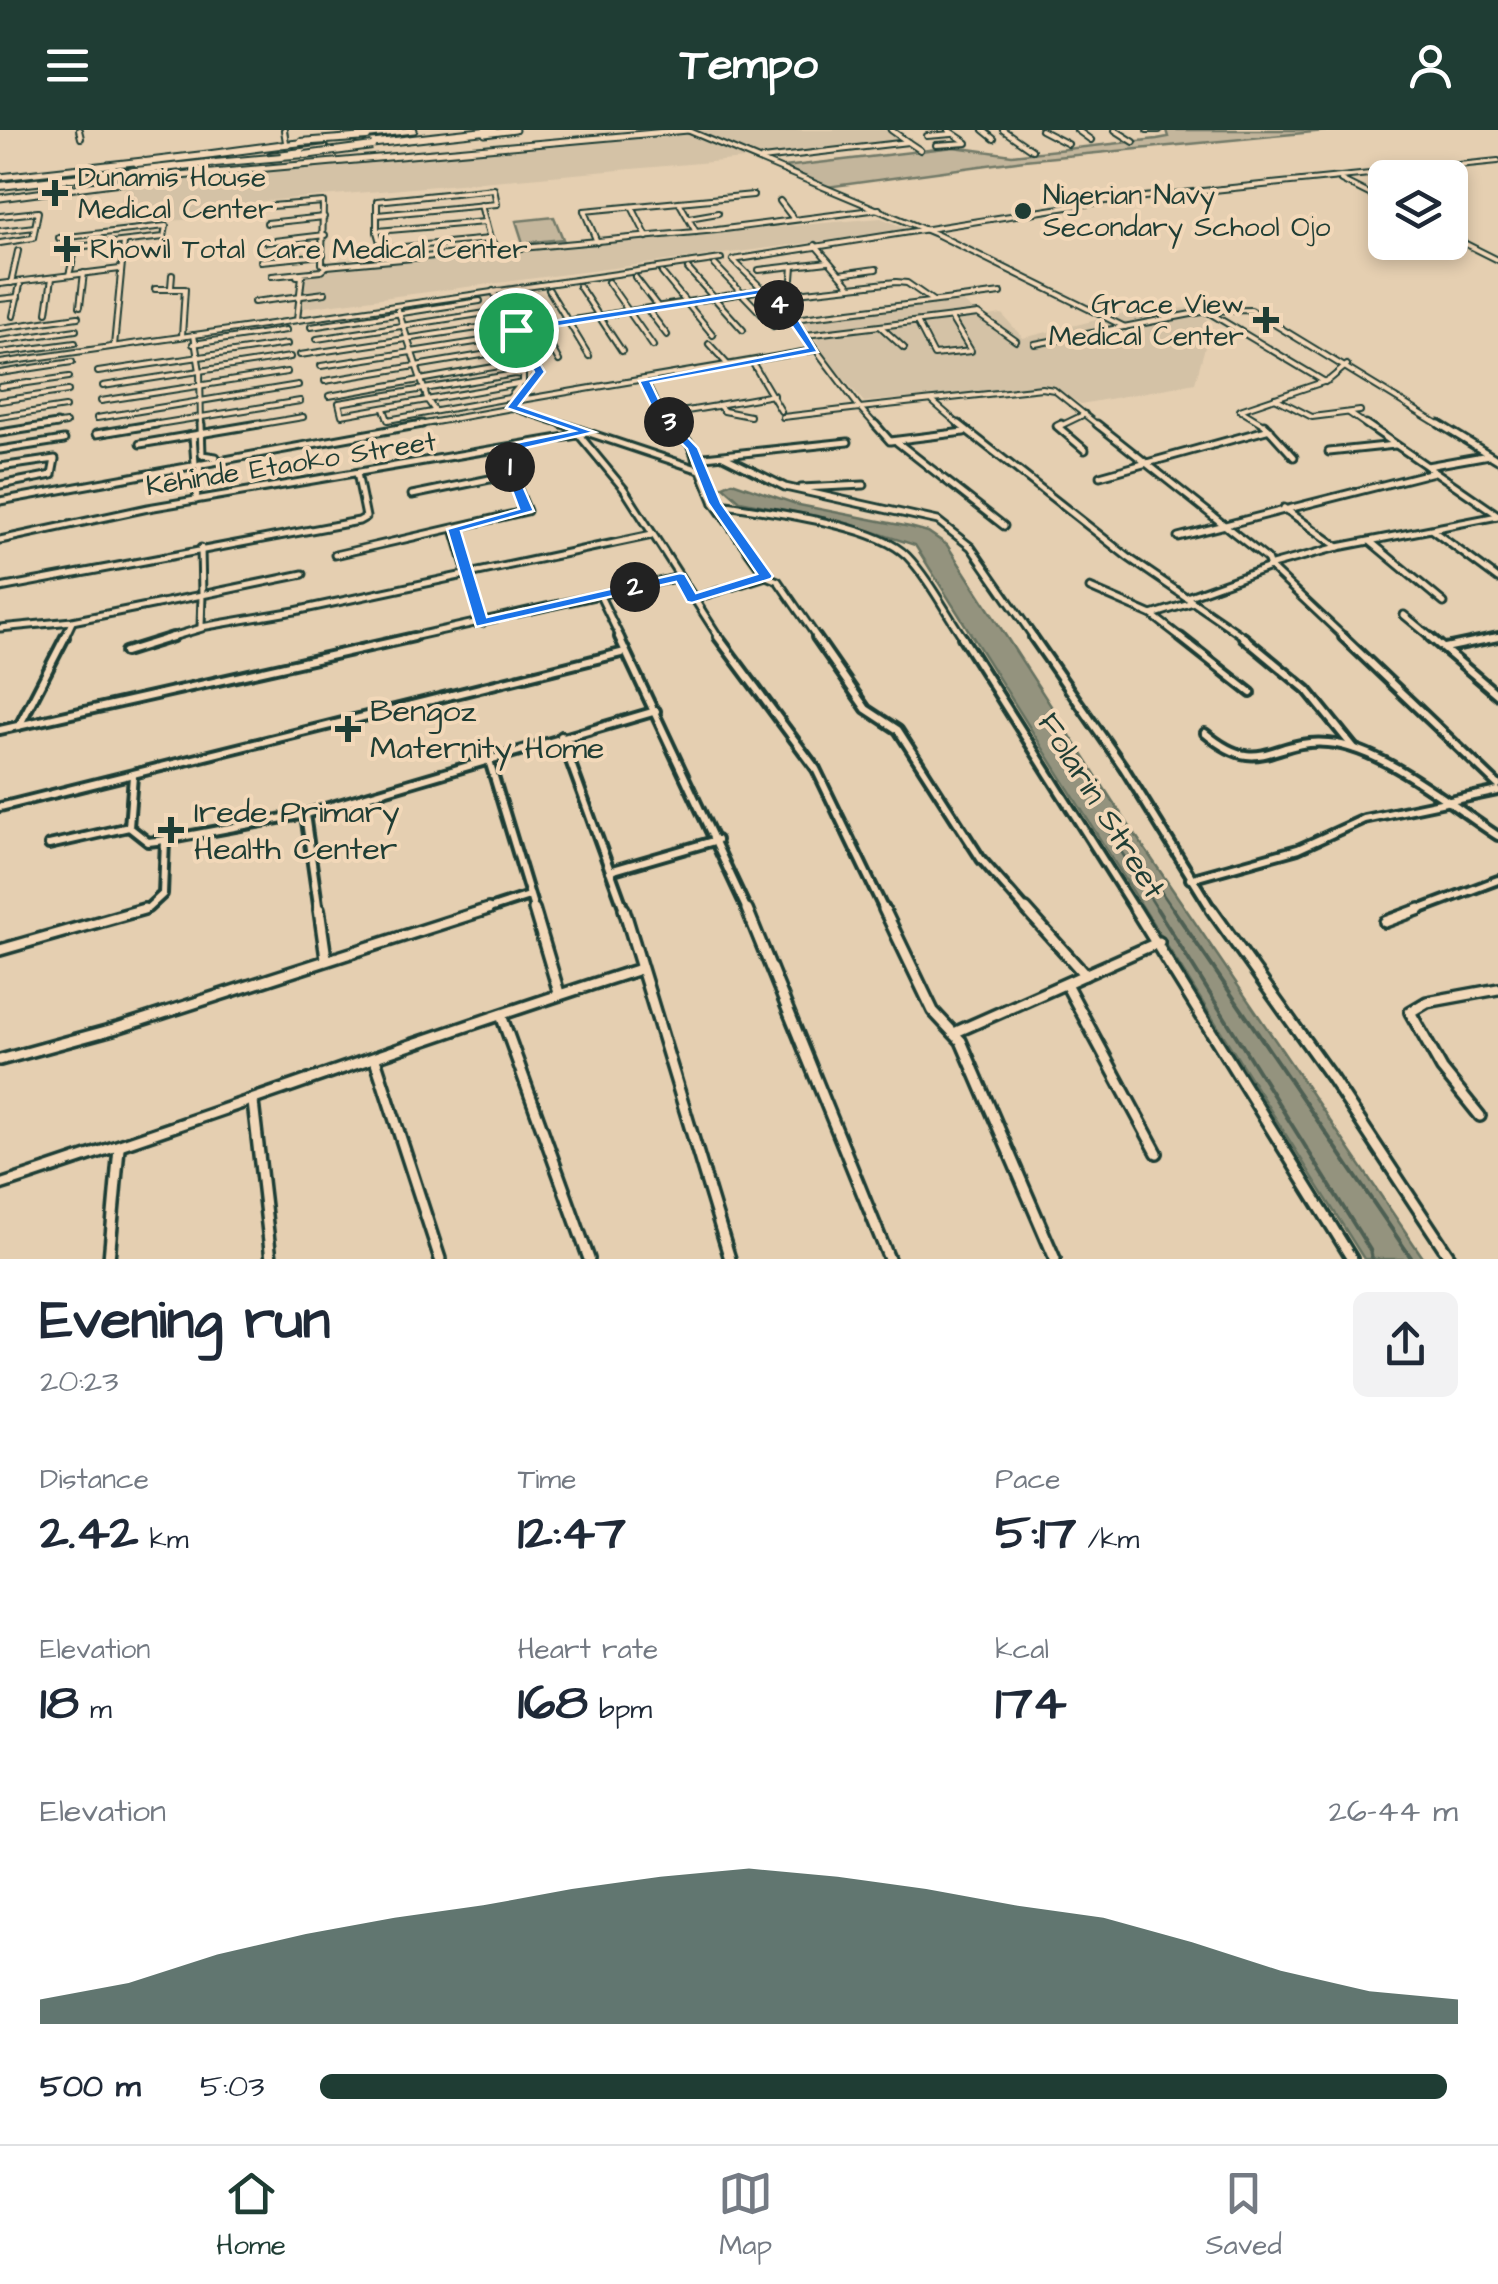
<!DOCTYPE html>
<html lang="en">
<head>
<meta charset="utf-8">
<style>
	:root { --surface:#fff; --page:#f2f2f3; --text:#1f2937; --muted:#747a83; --line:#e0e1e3; --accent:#1f3d34 }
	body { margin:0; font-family:"Architects Daughter",sans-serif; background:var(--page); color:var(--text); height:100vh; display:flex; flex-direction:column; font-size:38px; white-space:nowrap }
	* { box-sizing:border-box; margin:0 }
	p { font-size:32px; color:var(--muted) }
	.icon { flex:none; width:55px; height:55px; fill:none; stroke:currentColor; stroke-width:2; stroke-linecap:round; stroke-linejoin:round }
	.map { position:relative; height:1129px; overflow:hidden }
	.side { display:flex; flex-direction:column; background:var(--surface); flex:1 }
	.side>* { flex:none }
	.controls { position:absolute; left:1368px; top:30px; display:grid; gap:20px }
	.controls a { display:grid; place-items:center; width:100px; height:100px; border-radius:15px; background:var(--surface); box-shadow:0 5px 15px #0003; font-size:50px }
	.pin { position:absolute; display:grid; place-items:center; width:85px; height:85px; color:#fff; margin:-42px; border:5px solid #fff; border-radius:50%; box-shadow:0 2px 10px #0007 }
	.km { position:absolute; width:50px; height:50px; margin:-25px; border-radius:50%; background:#222; color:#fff; font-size:28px; line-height:50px; text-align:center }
	.round { display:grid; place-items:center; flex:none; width:105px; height:105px; border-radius:15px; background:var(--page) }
	.head { display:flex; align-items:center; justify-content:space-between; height:170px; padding:0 40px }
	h1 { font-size:55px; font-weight:700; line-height:75px }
	.metrics { display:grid; grid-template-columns:repeat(3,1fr); gap:15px; height:170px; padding:10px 40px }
	.metrics div { display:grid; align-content:center }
	.metrics b { font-size:50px; font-weight:700 }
	.metrics small { font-size:28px; font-weight:400 }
	.metrics p { font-size:28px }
	.chart { height:280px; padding:20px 40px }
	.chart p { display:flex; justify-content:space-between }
	.chart svg { width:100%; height:180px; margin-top:10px; fill:var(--accent); opacity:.7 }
	ul { padding:0 40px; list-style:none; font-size:32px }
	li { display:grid; grid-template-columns:160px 120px 1fr; align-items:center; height:75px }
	li i { height:25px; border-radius:12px; background:var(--accent) }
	header { display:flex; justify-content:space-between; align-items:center; height:130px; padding:0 40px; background:var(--accent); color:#fff; font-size:45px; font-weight:700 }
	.dock { display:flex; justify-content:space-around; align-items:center; height:140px; border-top:2px solid var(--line); background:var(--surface); font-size:28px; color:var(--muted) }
	.dock a { display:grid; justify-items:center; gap:5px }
	.dock .selected { color:var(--accent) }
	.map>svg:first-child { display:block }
	.built { fill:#d4c2a6 }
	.green { fill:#c4b69c; stroke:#727a68; stroke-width:2.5 }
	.water { fill:#94937e; stroke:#657160; stroke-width:2.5 }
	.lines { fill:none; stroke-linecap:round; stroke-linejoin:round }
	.shore-far1 { stroke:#4e5f52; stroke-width:2.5 }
	.shore { stroke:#4e5f52; stroke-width:4 }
	.minor-far3-casing { stroke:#1f3d34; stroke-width:8 }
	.minor-far2-casing { stroke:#1f3d34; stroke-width:11 }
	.minor-far1-casing { stroke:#1f3d34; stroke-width:14 }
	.minor-casing { stroke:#1f3d34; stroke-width:16 }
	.tertiary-casing { stroke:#1f3d34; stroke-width:8 }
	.secondary-casing { stroke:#1f3d34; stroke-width:9 }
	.primary-casing { stroke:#1f3d34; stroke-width:9 }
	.motorway-casing { stroke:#1f3d34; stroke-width:10 }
	.minor-far3 { stroke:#f2d8b9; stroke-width:4 }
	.minor-far2 { stroke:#f2d8b9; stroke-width:5 }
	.minor-far1 { stroke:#f2d8b9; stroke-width:6 }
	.minor { stroke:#f2d8b9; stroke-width:9 }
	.tertiary { stroke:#f2d8b9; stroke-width:4 }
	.secondary { stroke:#f2d8b9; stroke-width:5 }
	.primary { stroke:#f2d8b9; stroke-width:5 }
	.motorway { stroke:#f2d8b9; stroke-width:6 }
	.motorway-bridge-casing { stroke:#1f3d34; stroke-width:10; stroke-linecap:butt }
	.motorway-bridge { stroke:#f2d8b9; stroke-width:6 }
	.route { fill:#1a73e8; stroke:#fff; stroke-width:2.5; fill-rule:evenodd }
	.poi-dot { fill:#1f3d34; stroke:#f2d8b9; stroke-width:4 }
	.labels { text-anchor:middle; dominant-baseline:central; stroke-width:8; stroke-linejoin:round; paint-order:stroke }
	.far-poi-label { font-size:28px; fill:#1f3d34; stroke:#f2d8b9; text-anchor:start }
	.far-street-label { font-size:28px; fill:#1f3d34; stroke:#f2d8b9 }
	.poi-label { font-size:32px; fill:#1f3d34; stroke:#f2d8b9; text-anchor:start }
	.street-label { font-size:32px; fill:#1f3d34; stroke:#f2d8b9 }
</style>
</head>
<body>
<header><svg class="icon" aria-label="menu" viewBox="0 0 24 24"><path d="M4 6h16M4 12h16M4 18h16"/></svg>Tempo<svg class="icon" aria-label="person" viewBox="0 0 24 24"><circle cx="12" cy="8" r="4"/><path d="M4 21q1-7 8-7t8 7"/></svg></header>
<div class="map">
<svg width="1498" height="1129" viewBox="0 0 1498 1129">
	<rect width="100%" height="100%" fill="#e5cfb1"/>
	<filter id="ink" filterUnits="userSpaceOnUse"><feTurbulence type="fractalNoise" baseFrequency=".01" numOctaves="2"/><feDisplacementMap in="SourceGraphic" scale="20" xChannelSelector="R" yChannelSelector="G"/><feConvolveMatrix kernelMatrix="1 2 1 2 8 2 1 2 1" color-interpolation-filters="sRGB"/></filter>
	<g filter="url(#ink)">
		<g class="built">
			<polygon points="696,0 890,0 905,11 745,29 254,72 250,86 166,91 117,91 126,80 118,78 125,58 85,58"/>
			<polygon points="881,88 909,100 296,179 302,146 316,138"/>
			<polygon points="963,172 981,187 1002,184 1023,208 1133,181 1206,177 1208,206 1195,253 1081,274 1051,256 864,272 826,228 805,190"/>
		</g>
		<g class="green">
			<polygon points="1166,0 1335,0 1024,30 827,57 784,37 954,17 1012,25 1157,9 1168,7"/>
			<polygon points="554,87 563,109 523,113 516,91"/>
		</g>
		<polygon class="water" points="732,352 799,375 910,397 928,402 947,415 1115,675 1424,1129 1364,1129 915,415 840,391 740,371 723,356"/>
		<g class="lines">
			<polyline class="shore-far1" points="1159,782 1107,699 1108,692 1115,694 1175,782"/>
			<g class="shore">
				<polyline points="1157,779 1370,1120 1372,1129"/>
				<polyline points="1173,779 1412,1129"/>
			</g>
			<g class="minor-far3-casing">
				<g id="minor-far3">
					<polyline points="79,0 81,8"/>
					<polyline points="687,0 938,105 1125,197"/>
					<polyline points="948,0 966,12"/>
					<polyline points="983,0 994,9"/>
					<polyline points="1003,0 1032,20"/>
					<polyline points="1041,0 1068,14"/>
					<polyline points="1077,0 1091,10"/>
					<polyline points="1115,0 1134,12"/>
					<polyline points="1147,0 1159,0"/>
					<polyline points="927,6 952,4"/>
					<polyline points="908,12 920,20"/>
					<polyline points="936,15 967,13"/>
					<polyline points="762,29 908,12 891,0"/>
					<polyline points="1341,50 1385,72"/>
					<polyline points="780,71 793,88"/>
					<polyline points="679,72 696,102"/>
					<polyline points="481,75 490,109 499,121"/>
					<polyline points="271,76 323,72 322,134 327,136"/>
					<polyline points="632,77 647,107"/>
					<polyline points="377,85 497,74 494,59 377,71 377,102 382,119 490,109"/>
					<polyline points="0,86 38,82 33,108 0,113"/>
					<polyline points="689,88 718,83"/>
					<polyline points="267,93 324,87"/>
					<polyline points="0,101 35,97"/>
					<polyline points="377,101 485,92"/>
					<polyline points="1450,106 1498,130"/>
					<polyline points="59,108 166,96 164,107 76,117 69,145"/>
					<polyline points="266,112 325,105"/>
					<polyline points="597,112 584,81 753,65"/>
					<polyline points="815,115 850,156"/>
					<polyline points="261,131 323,125"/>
					<polyline points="715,135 773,196"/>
					<polyline points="688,139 743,200"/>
					<polyline points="759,140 828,132"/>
					<polyline points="662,143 713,205"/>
					<polyline points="840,144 876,139"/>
					<polyline points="272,146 321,141 327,136 717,100 879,79"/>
					<polyline points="297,146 302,146 297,189"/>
					<polyline points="635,147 658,177"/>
					<polyline points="792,149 793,136"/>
					<polyline points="608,152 653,216"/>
					<polyline points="11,153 18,121"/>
					<polyline points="0,154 120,139"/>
					<polyline points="579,156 622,221"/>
					<polyline points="171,157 172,145"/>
					<polyline points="155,159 185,159 182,206"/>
					<polyline points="549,160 589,226"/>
					<polyline points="493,161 539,242 512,278"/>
					<polyline points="797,163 896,152 907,153 933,171"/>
					<polyline points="522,164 559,231"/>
					<polyline points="0,169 18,167"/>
					<polyline points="254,172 325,163"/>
					<polyline points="80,176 84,143"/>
					<polyline points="647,179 667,205"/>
					<polyline points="398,180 428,271 435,281"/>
					<polyline points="47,182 52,148"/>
					<polyline points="1208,182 1325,252"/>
					<polyline points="13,186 20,155"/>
					<polyline points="794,189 1001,163"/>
					<polyline points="917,192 934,225 971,221 951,188"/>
					<polyline points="311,197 480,171"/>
					<polyline points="881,197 904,218"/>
					<polyline points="0,198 78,187"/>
					<polyline points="516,199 763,160"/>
					<polyline points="194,205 200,241 201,297"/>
					<polyline points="806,205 978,184 1016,211"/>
					<polyline points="317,209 486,183"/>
					<polyline points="0,211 76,200"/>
					<polyline points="193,214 286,200"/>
					<polyline points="709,214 729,236"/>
					<polyline points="1035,214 1207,181 1251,180 1443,297"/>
					<polyline points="114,216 124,112"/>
					<polyline points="0,223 75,213"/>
					<polyline points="300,225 491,196"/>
					<polyline points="752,232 781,281"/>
					<polyline points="0,233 721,129"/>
					<polyline points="321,236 495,209"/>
					<polyline points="98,242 287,214"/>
					<polyline points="0,243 72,232"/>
					<polygon points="515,244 523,245 523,253 342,285 339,273"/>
					<polyline points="325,251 506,221"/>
					<polyline points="645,251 661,285 673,297"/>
					<polyline points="103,256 290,227"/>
					<polyline points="0,257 69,247"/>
					<polyline points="329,266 522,232"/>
					<polyline points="1275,268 1312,287 1360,281"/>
					<polyline points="521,270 814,220"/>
					<polyline points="0,271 68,261"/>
					<polyline points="101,271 287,242"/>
					<polyline points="933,272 962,297"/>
					<polyline points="384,279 388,290 509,268 520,255"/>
					<polyline points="1349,283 1369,297"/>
					<polyline points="669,284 717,276"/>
					<polyline points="750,286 724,281 718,275 773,265"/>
					<polyline points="0,287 65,277"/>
					<polyline points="783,287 860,278 877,297"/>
					<polyline points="97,288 298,255"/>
					<polyline points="41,297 66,293"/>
					<polyline points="140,297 300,271"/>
					<polyline points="244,297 303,287"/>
					<polyline points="408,297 512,278 569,297"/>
					<polyline points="1058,297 1085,284"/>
					<polyline points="1100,297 1054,260 1042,258 860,278 793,189 733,130 1105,71 1498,31"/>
					<polyline points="1268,297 1240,280 1329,250 1347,235"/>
				</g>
			</g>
			<g class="minor-far2-casing">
				<g id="minor-far2">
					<polyline points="201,294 202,325 216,327"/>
					<polyline points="562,294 700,340"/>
					<polyline points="670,294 690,314 714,373 766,446 778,451 818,509"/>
					<polyline points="875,294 890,311 964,302"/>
					<polyline points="959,294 1129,428 1247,509"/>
					<polyline points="1061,294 1057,296 1085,320"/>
					<polyline points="1097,294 1267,429 1270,437 1346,509"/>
					<polyline points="1264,294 1294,327"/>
					<polyline points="1366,294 1498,385"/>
					<polyline points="1439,294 1498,330"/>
					<polyline points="0,303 57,294"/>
					<polyline points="96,304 156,294"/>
					<polyline points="193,306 195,334"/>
					<polyline points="580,306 624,359 720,509"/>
					<polyline points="897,312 1004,396"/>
					<polyline points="140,314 259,294"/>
					<polyline points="0,320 64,310"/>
					<polyline points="1329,322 1395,315"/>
					<polyline points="723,326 785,357 938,391 971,417 1035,509"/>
					<polyline points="695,328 848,312"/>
					<polyline points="1427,336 1489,325"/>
					<polyline points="0,337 55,329 52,345 0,355"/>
					<polyline points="1100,346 1270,299"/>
					<polyline points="801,358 864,355"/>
					<polyline points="412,365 514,344"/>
					<polyline points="196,370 200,334"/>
					<polyline points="0,371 422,294"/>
					<path d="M 714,373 C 760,381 875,393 907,426 C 929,449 946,483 964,509"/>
					<polyline points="1284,378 1338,417"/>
					<polyline points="454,399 482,493"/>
					<polyline points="1432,400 1498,449"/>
					<polyline points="1178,407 1434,342"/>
					<polyline points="0,410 148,378 583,304"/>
					<polyline points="1371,412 1444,473"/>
					<polyline points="335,425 527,381 501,320"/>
					<polyline points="1272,435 1338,417 1498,386"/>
					<polyline points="303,444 202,465 201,497 295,481 652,405"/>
					<polyline points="0,458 359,391 366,387 357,343"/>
					<polyline points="1090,458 1152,485 1193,472"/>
					<polyline points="600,466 621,509"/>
					<polyline points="1189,466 1270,437"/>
					<polyline points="693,469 766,446"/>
					<polyline points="1152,485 1183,509"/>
					<polyline points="1404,485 1433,509"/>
					<polyline points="0,498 72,491 202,465 201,418"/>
					<polyline points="64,509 72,492"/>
					<polyline points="165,509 202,498"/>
					<polyline points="403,509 680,447"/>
					<polyline points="1486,509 1498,507"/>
				</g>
			</g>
			<g class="minor-far1-casing">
				<g id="minor-far1">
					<polyline points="619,507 748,782"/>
					<polyline points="718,507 816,639 885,782"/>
					<polyline points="816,507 866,579 898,600 981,729 1028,782"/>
					<polyline points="962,507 1136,782"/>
					<polyline points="1033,507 1124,638 1213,782"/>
					<polyline points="1180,507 1251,563"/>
					<polyline points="1243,507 1307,560 1354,618"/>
					<polyline points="1343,507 1498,655"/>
					<polyline points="1430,507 1498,565"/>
					<polyline points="1445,518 1498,507"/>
					<polyline points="125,522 173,507"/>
					<polyline points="19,596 65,507"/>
					<polyline points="0,600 414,507"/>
					<path d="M 1205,603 C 1261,650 1271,608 1328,613 C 1382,617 1453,677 1498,706"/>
					<polyline points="561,606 625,782"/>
					<polyline points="488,627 535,782"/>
					<polyline points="133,646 129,697 148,712 165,710 305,684 656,581"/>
					<polyline points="0,677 625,522"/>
					<polyline points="305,684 319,782"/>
					<polyline points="49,715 129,697"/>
					<polyline points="610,741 717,710"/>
					<polyline points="1190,749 1298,719 1364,689 1498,661"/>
					<polyline points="135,782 148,778 163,764 165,710"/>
					<polyline points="480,782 529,766"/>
					<polyline points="1413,782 1498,750"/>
				</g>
			</g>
			<g class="minor-casing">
				<g id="minor">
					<polyline points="319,779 326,828"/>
					<polyline points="534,779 559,863"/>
					<polyline points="624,779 730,1129"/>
					<polyline points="747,779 889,1129"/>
					<polyline points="884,779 933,881 961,911 1055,1129"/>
					<polyline points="1026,779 1085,845"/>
					<polyline points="1135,779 1352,1129"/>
					<polyline points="1211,779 1331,947 1451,1129"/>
					<polyline points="1385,792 1420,779"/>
					<polyline points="0,820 144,779"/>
					<polyline points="1066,854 1157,1023"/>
					<polyline points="501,885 589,1129"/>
					<polyline points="956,902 1159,812"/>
					<polyline points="375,929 440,1129"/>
					<polyline points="0,930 117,898 488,779"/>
					<polyline points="253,972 271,1129"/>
					<polyline points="1480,986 1442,939 1410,882 1427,872 1498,859"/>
					<path d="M 0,1055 C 214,985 425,907 640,839"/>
					<polyline points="109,1129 119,1018"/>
				</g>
			</g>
			<g class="tertiary-casing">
				<g id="tertiary">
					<polyline points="284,0 286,12"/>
					<polyline points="282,27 305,25"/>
				</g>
			</g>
			<g class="secondary-casing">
				<polyline id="secondary" points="0,68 135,50 688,0"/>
			</g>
			<g class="primary-casing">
				<g id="primary">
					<polyline points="485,4 515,0"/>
					<polyline points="362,6 414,0"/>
					<polyline points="272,16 307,12"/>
					<polyline points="0,47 143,31"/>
				</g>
			</g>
			<g class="motorway-casing">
				<g id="motorway">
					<polyline points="359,15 494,0"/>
					<polyline points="270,26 326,19"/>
					<polyline points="137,33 212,24"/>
					<polyline points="0,56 227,31"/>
				</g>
			</g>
			<use href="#minor-far3" class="minor-far3"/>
			<use href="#minor-far2" class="minor-far2"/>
			<use href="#minor-far1" class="minor-far1"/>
			<use href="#minor" class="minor"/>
			<use href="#tertiary" class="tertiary"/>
			<use href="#secondary" class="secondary"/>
			<use href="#primary" class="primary"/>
			<use href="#motorway" class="motorway"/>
			<g class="motorway-bridge-casing">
				<g id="motorway-bridge">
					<polyline points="300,12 367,7"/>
					<polyline points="212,24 279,15"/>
					<polyline points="305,25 372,16"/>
					<polyline points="215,33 282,27"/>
				</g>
			</g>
			<use href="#motorway-bridge" class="motorway-bridge"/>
		</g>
	</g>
	<path class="route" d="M 768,158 L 797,187 L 818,222 L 651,253 L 666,284 L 698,318 L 721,373 L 773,446 L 771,449 L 692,473 L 687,472 L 676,452 L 476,497 L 447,399 L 519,379 L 496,317 L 574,301 L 506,278 L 534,242 L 512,197 ZM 762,164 L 789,192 L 807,218 L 639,251 L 657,288 L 687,319 L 708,373 L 757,444 L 696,463 L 685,444 L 680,443 L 487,487 L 461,401 L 534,381 L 508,322 L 595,302 L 519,276 L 545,242 L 522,202 Z"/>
	<g class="poi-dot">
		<path d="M50 48h10v10h10v10h-10v10h-10v-10h-10v-10h10z"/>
		<circle cx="1023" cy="81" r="10"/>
		<path d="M62 104h10v10h10v10h-10v10h-10v-10h-10v-10h10z"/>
		<path d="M1261 175h10v10h10v10h-10v10h-10v-10h-10v-10h10z"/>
		<path d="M343 584h10v10h10v10h-10v10h-10v-10h-10v-10h10z"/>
		<path d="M166 685h10v10h10v10h-10v10h-10v-10h-10v-10h10z"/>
	</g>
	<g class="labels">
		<g class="far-poi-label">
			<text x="78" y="47">Dunamis House<tspan x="78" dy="32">Medical Center</tspan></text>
			<text x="1043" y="65">Nigerian Navy<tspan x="1043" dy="32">Secondary School Ojo</tspan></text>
			<text x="90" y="119">Rhowil Total Care Medical Center</text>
			<text x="1244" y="174" text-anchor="end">Grace View<tspan x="1244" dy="32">Medical Center</tspan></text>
		</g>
		<g class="far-street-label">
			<text transform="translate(291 334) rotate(-9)">Kehinde Etaoko Street</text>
		</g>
		<g class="poi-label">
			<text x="370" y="581">Bengoz<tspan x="370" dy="37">Maternity Home</tspan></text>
			<text x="194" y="682">Irede Primary<tspan x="194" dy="37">Health Center</tspan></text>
		</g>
		<g class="street-label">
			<text transform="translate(1101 676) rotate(58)">Folarin Street</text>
		</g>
	</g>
</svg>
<div class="controls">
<a><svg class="icon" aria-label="layers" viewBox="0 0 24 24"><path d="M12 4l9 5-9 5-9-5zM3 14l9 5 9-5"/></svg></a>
</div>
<div class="pin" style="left:516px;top:200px;background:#1e9e55"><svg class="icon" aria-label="arrive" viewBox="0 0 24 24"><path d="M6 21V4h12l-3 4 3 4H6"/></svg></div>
<b class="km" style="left:510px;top:337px">1</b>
<b class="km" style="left:635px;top:457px">2</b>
<b class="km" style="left:669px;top:292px">3</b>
<b class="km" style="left:779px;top:175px">4</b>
</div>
<section class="side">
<div class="head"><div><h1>Evening run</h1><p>20:23</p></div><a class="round"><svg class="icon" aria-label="share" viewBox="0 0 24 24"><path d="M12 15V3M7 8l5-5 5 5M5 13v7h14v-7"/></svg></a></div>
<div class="metrics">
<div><p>Distance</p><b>2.42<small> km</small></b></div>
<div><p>Time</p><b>12:47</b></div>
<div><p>Pace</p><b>5:17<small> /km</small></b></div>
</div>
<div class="metrics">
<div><p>Elevation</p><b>18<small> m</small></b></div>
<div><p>Heart rate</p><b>168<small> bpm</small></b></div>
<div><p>kcal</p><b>174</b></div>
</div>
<div class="chart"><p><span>Elevation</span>26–44 m</p>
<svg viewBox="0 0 160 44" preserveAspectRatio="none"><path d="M0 44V38L10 34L20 27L30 22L40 18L50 15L60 11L70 8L80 6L90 8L100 11L110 15L120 18L130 24L140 31L150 36L160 38V44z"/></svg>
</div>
<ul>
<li><b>500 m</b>5:03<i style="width:99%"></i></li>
</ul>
</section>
<nav class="dock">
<a class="selected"><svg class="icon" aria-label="home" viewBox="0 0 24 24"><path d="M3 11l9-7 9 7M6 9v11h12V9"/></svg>Home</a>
<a><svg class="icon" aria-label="map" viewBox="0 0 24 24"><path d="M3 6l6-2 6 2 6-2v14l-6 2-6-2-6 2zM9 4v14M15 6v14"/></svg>Map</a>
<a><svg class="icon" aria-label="saved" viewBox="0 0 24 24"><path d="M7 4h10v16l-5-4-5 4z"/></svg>Saved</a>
</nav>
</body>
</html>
